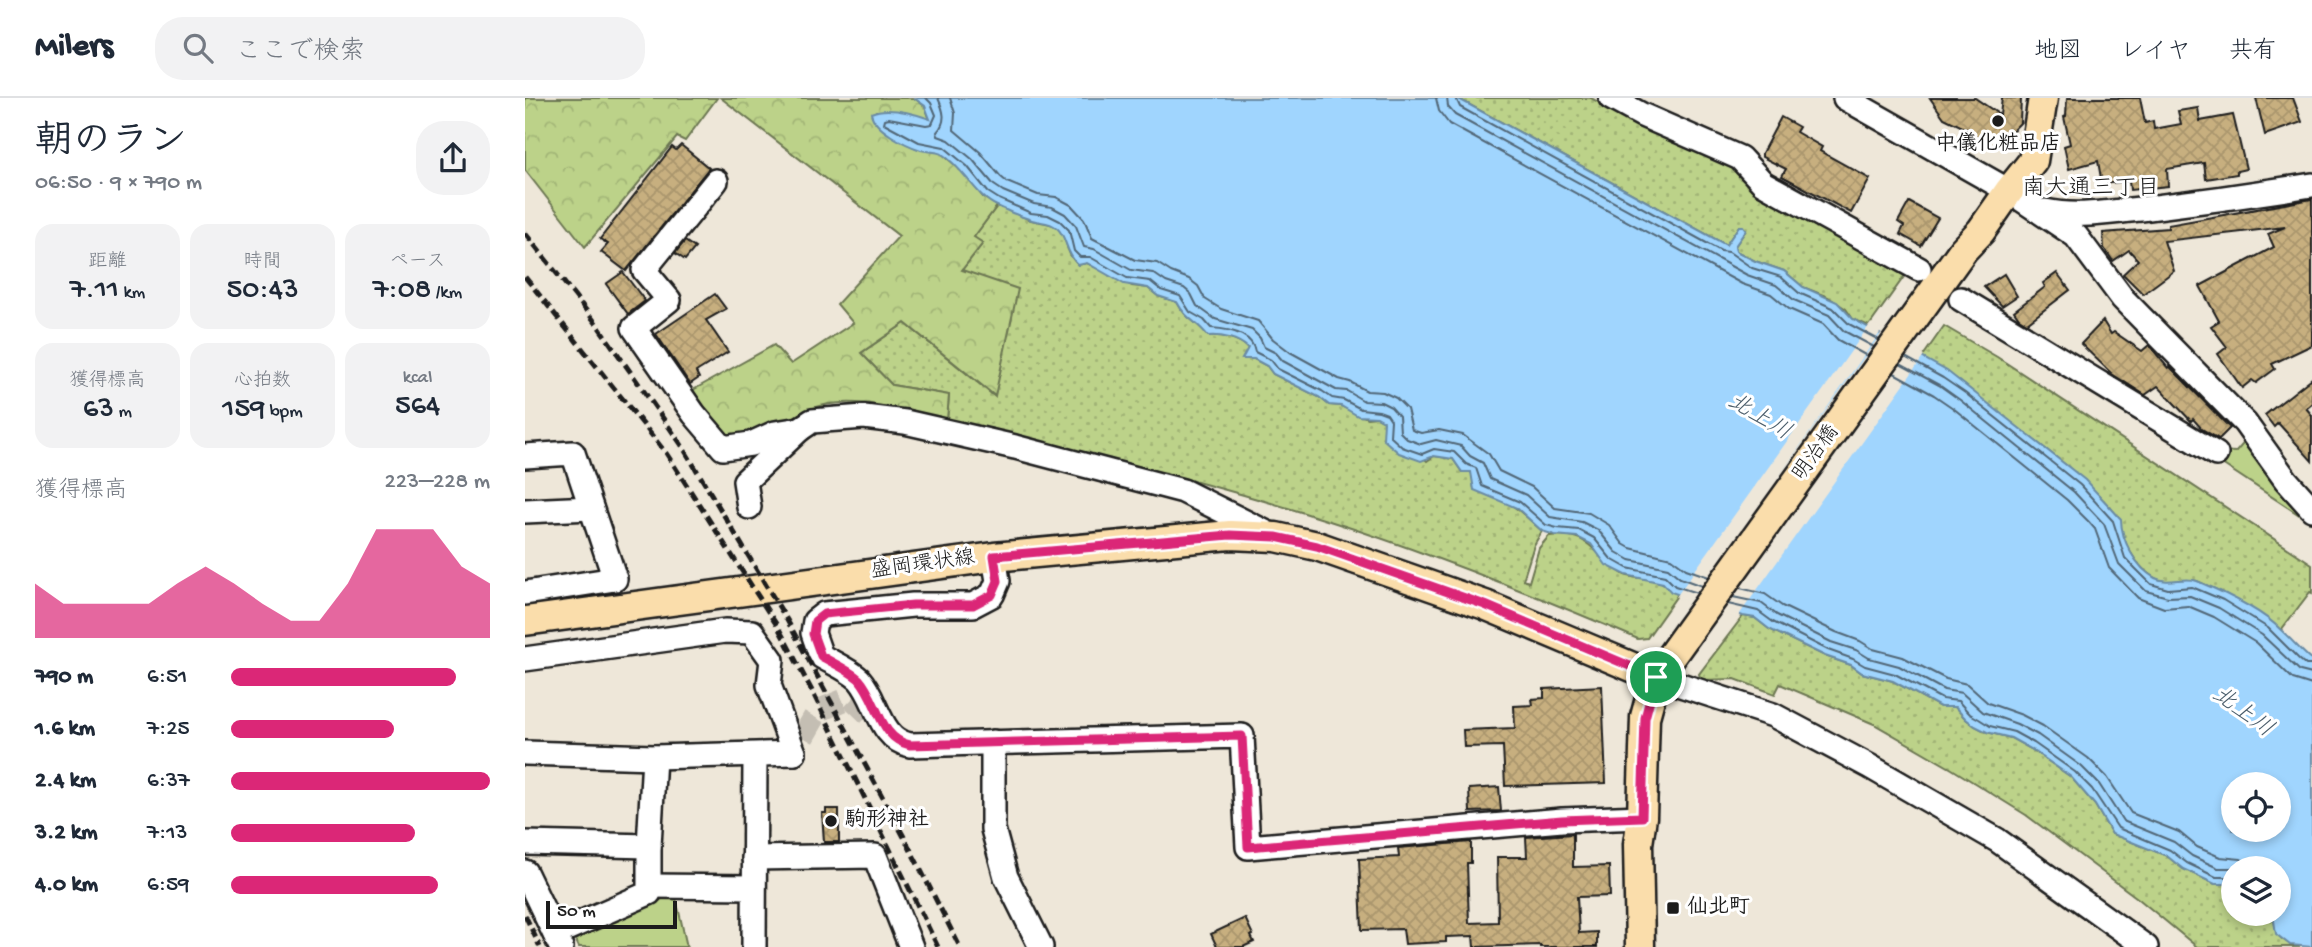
<!DOCTYPE html>
<html lang="ja">
<head>
<meta charset="utf-8">
<style>
	:root { --surface:#fff; --page:#f2f2f3; --text:#1f2937; --muted:#747a83; --line:#e0e1e3; --accent:#db2777 }
	body { margin:0; font-family:"Gochi Hand","Klee One",sans-serif; background:var(--page); color:var(--text); height:100vh; display:flex; flex-direction:column; font-size:26px; white-space:nowrap }
	* { box-sizing:border-box; margin:0 }
	p { font-size:23px; color:var(--muted) }
	.icon { flex:none; width:38px; height:38px; fill:none; stroke:currentColor; stroke-width:2; stroke-linecap:round; stroke-linejoin:round }
	.map { position:relative; flex:1; overflow:hidden }
	.side { display:flex; flex-direction:column; background:var(--surface); width:525px }
	.side>* { flex:none }
	.tools { position:absolute; left:1696px; top:674px; display:grid; gap:14px }
	.tools a { display:grid; place-items:center; width:70px; height:70px; border-radius:50%; background:var(--surface); box-shadow:0 4px 10px #0003; font-size:35px }
	.scale { position:absolute; left:21px; bottom:18px; width:131px; box-sizing:border-box; padding-left:7px; border:4px solid #1c1c1c; border-top:0; font-size:19px; line-height:24px; white-space:nowrap; color:#1c1c1c; -webkit-text-stroke:5px #fff; paint-order:stroke }
	.pin { position:absolute; display:grid; place-items:center; width:60px; height:60px; color:#fff; margin:-30px; border:4px solid #fff; border-radius:50%; box-shadow:0 2px 7px #0007 }
	.round { display:grid; place-items:center; flex:none; width:74px; height:74px; border-radius:28px; background:var(--page) }
	.head { display:flex; align-items:center; justify-content:space-between; height:119px; padding:0 35px }
	h1 { font-size:38px; font-weight:600; line-height:52px }
	.figures { display:grid; grid-template-columns:repeat(3,1fr); gap:10px; height:119px; padding:7px 35px }
	.figures div { display:grid; align-content:center; border-radius:18px; background:var(--page); text-align:center }
	.figures b { font-size:30px; font-weight:600 }
	.figures small { font-size:19px; font-weight:400 }
	.figures p { font-size:19px }
	.chart { height:196px; padding:14px 35px }
	.chart p { display:flex; justify-content:space-between }
	.chart svg { width:100%; height:126px; margin-top:7px; fill:var(--accent); opacity:.7 }
	ul { padding:0 35px; list-style:none; font-size:23px }
	li { display:grid; grid-template-columns:112px 84px 1fr; align-items:center; height:52px }
	li i { height:18px; border-radius:9px; background:var(--accent) }
	header { display:flex; align-items:center; gap:42px; box-sizing:border-box; height:98px; padding:0 35px; background:var(--surface); border-bottom:2px solid var(--line) }
	header strong { font-size:33px }
	nav { display:flex; gap:38px; margin-inline-start:auto; font-size:24px }
	.search { width:490px; height:63px; background:var(--page); display:flex; align-items:center; gap:18px; box-sizing:border-box; padding:0 24px; border-radius:28px; color:var(--muted); font-size:26px }
	main { display:flex; flex:1; min-height:0 }
	.map>svg:first-child { display:block }
	.grass { fill:url(#grass-dots); stroke:#6c7752; stroke-width:2 }
	.forest { fill:url(#forest-crowns); stroke:#6c7752; stroke-width:2 }
	.green { fill:#bcd289; stroke:#6c7752; stroke-width:2 }
	.water { fill:#a0d5fe; stroke:#6b8ba4; stroke-width:2; fill-rule:evenodd }
	.pier { fill:#eee7d9 }
	.lines { fill:none; stroke-linecap:round; stroke-linejoin:round }
	.shore { stroke:#516676; stroke-width:2 }
	.building { fill:url(#building-cross-hatch); stroke:#1c1c1c; stroke-width:2 }
	.minor-tunnel { stroke:#c4beb3; stroke-width:23; stroke-dasharray:23 11; stroke-linecap:butt }
	.minor-casing { stroke:#1c1c1c; stroke-width:28 }
	.major-casing { stroke:#1c1c1c; stroke-width:33 }
	.minor { stroke:#fff; stroke-width:23 }
	.major { stroke:#faddab; stroke-width:28 }
	.rail { stroke:#1c1c1c; stroke-width:5; stroke-dasharray:10 5; stroke-linecap:butt }
	.route-casing { stroke:#fff; stroke-width:14 }
	.route { stroke:#db2777; stroke-width:9 }
	.poi-dot { fill:#1c1c1c; stroke:#fff; stroke-width:2.5 }
	.labels { text-anchor:middle; dominant-baseline:central; stroke-width:6; stroke-linejoin:round; paint-order:stroke }
	.poi-label { font-size:21px; font-weight:bold; fill:#1c1c1c; stroke:#fff; text-anchor:start }
	.street-label { font-size:21px; fill:#1c1c1c; stroke:#fff }
	.neighbourhood-label { font-size:23px; fill:#1c1c1c; stroke:#fff }
	.water-label { font-size:23px; font-style:italic; fill:#4a5d6b; stroke:#fff }
</style>
</head>
<body>
<header>
<strong>Milers</strong>
<div class="search"><svg class="icon" aria-label="search" viewBox="0 0 24 24"><circle cx="10" cy="10" r="6"/><path d="M15 15l6 6"/></svg>ここで検索</div>
<nav><a>地図</a><a>レイヤ</a><a>共有</a></nav>
</header>
<main>
<section class="side">
<div class="head"><div><h1>朝のラン</h1><p>06:50 · 9 × 790 m</p></div><a class="round"><svg class="icon" aria-label="share" viewBox="0 0 24 24"><path d="M12 15V3M7 8l5-5 5 5M5 13v7h14v-7"/></svg></a></div>
<div class="figures">
<div><p>距離</p><b>7.11<small> km</small></b></div>
<div><p>時間</p><b>50:43</b></div>
<div><p>ペース</p><b>7:08<small> /km</small></b></div>
</div>
<div class="figures">
<div><p>獲得標高</p><b>63<small> m</small></b></div>
<div><p>心拍数</p><b>159<small> bpm</small></b></div>
<div><p>kcal</p><b>564</b></div>
</div>
<div class="chart"><p><span>獲得標高</span>223–228 m</p>
<svg viewBox="0 0 160 44" preserveAspectRatio="none"><path d="M0 44V25L10 32L20 32L30 32L40 32L50 25L60 19L70 25L80 32L90 38L100 38L110 25L120 6L130 6L140 6L150 19L160 25V44z"/></svg>
</div>
<ul>
<li><b>790 m</b>6:51<i style="width:87%"></i></li>
<li><b>1.6 km</b>7:25<i style="width:63%"></i></li>
<li><b>2.4 km</b>6:37<i style="width:100%"></i></li>
<li><b>3.2 km</b>7:13<i style="width:71%"></i></li>
<li><b>4.0 km</b>6:59<i style="width:80%"></i></li>
</ul>
</section>
<div class="map">
<svg width="1787" height="849" viewBox="0 0 1787 849">
	<defs>
		<pattern id="grass-dots" width="8" height="8" patternUnits="userSpaceOnUse" patternTransform="scale(1.75)"><rect width="8" height="8" fill="#bcd289"/><path d="M2 2h.1M6 6h.1" fill="none" stroke="#a1b476" stroke-width="1.8" stroke-linecap="round"/></pattern>
		<pattern id="forest-crowns" width="20" height="18" patternUnits="userSpaceOnUse" patternTransform="scale(1.75)"><rect width="20" height="18" fill="#bcd289"/><path d="M2 6a3 3 0 1 1 6 0M12 15a3 3 0 1 1 6 0" fill="none" stroke="#a1b476"/></pattern>
		<pattern id="building-cross-hatch" width="8" height="8" patternUnits="userSpaceOnUse" patternTransform="scale(1.75)"><rect width="8" height="8" fill="#c7af7f"/><path d="M0 0l8 8M0 8l8-8" fill="none" stroke="#aa966d"/></pattern>
	</defs>
	<rect width="100%" height="100%" fill="#eee7d9"/>
	<filter id="ink" filterUnits="userSpaceOnUse"><feTurbulence type="fractalNoise" baseFrequency=".0143" numOctaves="2"/><feDisplacementMap in="SourceGraphic" scale="14" xChannelSelector="R" yChannelSelector="G"/><feConvolveMatrix kernelMatrix="1 2 1 2 8 2 1 2 1" color-interpolation-filters="sRGB"/></filter>
	<g filter="url(#ink)">
		<g class="grass">
			<polygon points="932,0 1066,0 1110,24 1180,54 1209,72 1234,93 1383,173 1344,228 1328,221 1321,211 1303,199 1278,189 1259,173 1230,163 1211,153 1210,148 1221,132 1214,128 1201,147"/>
			<path d="M 472,108 C 483,111 492,117 503,121 C 516,126 531,122 538,137 C 544,150 541,155 553,167 L 562,165 L 607,188 L 623,190 L 633,198 L 652,204 C 662,223 671,222 683,238 C 696,237 713,240 723,250 L 718,261 L 729,261 L 742,268 L 748,276 L 794,299 L 804,307 L 816,308 L 842,320 L 852,319 L 859,323 L 902,363 L 909,358 L 928,361 L 937,374 L 946,374 C 953,394 977,399 992,411 C 1001,418 1009,426 1017,433 L 1009,447 L 998,482 L 1004,484 L 1014,450 L 1024,438 C 1066,432 1068,458 1098,476 C 1109,482 1124,478 1136,484 C 1142,487 1145,494 1153,496 L 1122,540 L 1113,541 C 1003,494 890,449 776,414 C 659,378 541,350 422,322 L 424,297 L 367,287 L 336,255 L 380,225 L 469,298 L 437,172 L 458,145 L 448,140 Z"/>
			<path d="M 1419,228 L 1472,259 L 1787,466 L 1787,495 L 1785,494 L 1756,532 C 1731,512 1701,495 1672,483 C 1663,480 1655,484 1645,484 C 1618,483 1596,446 1595,421 C 1559,376 1512,346 1468,310 C 1445,292 1424,272 1396,261 Z"/>
			<path d="M 1218,518 L 1230,520 L 1244,531 L 1300,558 L 1326,567 L 1337,575 L 1368,583 L 1415,609 L 1430,609 L 1441,621 L 1450,628 L 1462,634 L 1486,640 L 1506,651 L 1546,679 L 1570,707 L 1587,736 L 1642,758 L 1658,771 L 1690,786 L 1708,786 L 1708,816 L 1748,816 C 1752,840 1752,841 1775,849 L 1672,849 L 1615,802 L 1501,717 L 1427,671 L 1349,626 L 1255,586 L 1250,596 L 1210,581 L 1176,582 L 1174,576 Z"/>
		</g>
		<g class="forest">
			<polygon points="0,0 192,0 160,43 152,39 60,149 0,72"/>
			<path d="M 196,0 L 389,0 L 400,8 L 405,22 L 365,13 L 352,13 L 379,43 L 391,50 L 415,54 L 437,73 L 458,99 L 472,108 L 449,139 L 458,145 L 437,172 L 493,191 L 470,298 L 380,225 L 336,255 L 367,287 L 424,297 L 422,322 C 379,313 328,295 285,311 C 262,320 231,346 205,337 C 188,331 177,306 168,292 L 249,247 L 266,266 L 328,225 L 312,206 L 374,138 Z"/>
		</g>
		<g class="green">
			<polygon points="1722,341 1779,413 1776,418 1688,360 1692,353 1711,354"/>
			<polygon points="150,796 162,849 54,849 51,843 53,834"/>
		</g>
		<path class="water" d="M 389,0 L 932,0 L 1201,147 L 1214,128 L 1218,128 L 1221,132 L 1210,148 L 1211,153 L 1230,163 L 1259,173 L 1278,189 L 1312,204 L 1328,221 L 1422,273 L 1560,382 L 1596,421 C 1596,442 1611,470 1630,480 C 1644,487 1659,478 1672,483 C 1698,494 1736,511 1756,532 C 1767,542 1776,553 1787,562 L 1787,849 L 1765,847 L 1751,836 L 1748,816 L 1754,816 L 1754,770 L 1708,770 L 1708,786 L 1690,786 L 1658,771 L 1642,758 L 1587,736 L 1570,707 L 1546,679 L 1506,651 L 1486,640 L 1462,634 L 1450,628 L 1441,621 L 1430,609 L 1415,609 L 1368,583 L 1337,575 L 1326,567 L 1300,558 L 1244,531 L 1230,520 L 1218,518 L 1146,494 L 1138,485 L 1101,477 L 1081,467 L 1066,446 L 1052,439 L 1030,437 L 1017,433 L 992,410 L 949,392 L 946,374 L 937,374 L 928,361 L 909,358 L 896,363 L 874,355 L 858,341 L 859,323 L 852,319 L 833,318 L 816,308 L 804,307 L 794,299 L 748,276 L 742,268 L 729,261 L 717,261 L 723,250 C 713,240 696,237 683,238 C 671,222 662,223 652,204 L 633,198 L 623,190 L 599,186 L 562,165 L 553,167 C 539,153 543,140 532,130 C 524,123 517,125 507,122 C 497,119 482,113 472,108 C 450,98 439,70 417,56 C 411,53 403,54 396,52 C 381,47 349,32 346,15 C 362,8 388,15 405,21 L 400,8 ZM 1708,686 L 1754,686 L 1754,732 L 1708,732 Z"/>
		<polygon class="pier" points="1346,225 1357,232 1251,382 1358,233 1399,258 1212,520 1151,499"/>
		<g class="lines">
			<g class="shore">
				<path d="M 401,0 L 406,5 L 411,17 L 407,26 L 401,27 L 364,20 L 360,21 L 359,25 L 394,44 L 419,49 L 442,68 L 463,94 L 474,101 L 506,115 L 523,117 L 535,123 L 544,132 L 549,153 L 555,159 L 565,159 L 602,180 L 625,183 L 636,192 L 655,198 L 665,214 L 679,222 L 686,230 C 703,231 727,235 730,254 L 746,262 L 753,271 L 797,293 L 807,300 L 819,302 L 836,311 L 854,313 L 862,316 L 866,322 L 865,338 L 877,349 L 897,356 L 909,351 L 929,354 L 941,366 L 951,370 L 957,388 L 995,404 L 1021,427 L 1032,430 L 1054,432 L 1069,440 L 1086,461 L 1102,470 L 1140,478 L 1150,488 L 1172,495"/>
				<path d="M 413,0 C 419,13 422,23 412,34 L 413,38 L 424,42 L 447,61 L 469,87 L 478,93 L 509,106 L 527,109 L 540,116 L 551,128 L 559,149 L 569,151 L 606,172 L 628,175 L 641,184 L 659,190 L 666,196 L 672,208 L 690,221 L 727,232 L 735,240 L 739,249 L 751,255 L 758,263 L 811,292 L 822,293 L 839,303 L 856,304 L 866,309 L 874,318 L 875,334 L 882,341 L 896,346 L 911,342 L 936,348 L 945,358 L 958,365 L 965,381 L 1001,397 L 1025,419 L 1057,424 L 1073,432 L 1091,454 L 1105,462 L 1143,470 L 1155,480 L 1177,488"/>
				<polyline points="425,0 430,15 429,32 455,54 476,79 482,84 513,97 531,99 546,107 559,121 567,140 610,162 632,165 646,174 664,181 673,188 680,201 696,211 733,223 748,241 765,254 814,281 825,284 842,293 858,294 871,300 882,311 887,332 896,335 914,332 938,337 964,356 974,373 1007,389 1030,410 1064,415 1084,427 1098,446 1105,450 1146,460 1161,471 1184,479"/>
				<polyline points="911,0 914,13 924,26 1217,186 1246,196 1264,211 1298,226 1313,242 1342,258"/>
				<polyline points="922,0 923,9 930,17 1222,177 1251,187 1269,202 1304,217 1319,233 1349,249"/>
				<polyline points="931,0 935,9 1196,153 1204,154 1227,170 1256,179 1274,195 1308,210 1324,226 1354,242"/>
				<polyline points="1380,259 1418,280 1440,295 1555,387 1588,423 1600,460 1626,486 1643,491 1667,489 1698,502 1743,530 1774,561 1781,567 1787,567"/>
				<polyline points="1375,266 1414,287 1435,302 1549,394 1579,426 1594,466 1621,493 1643,499 1665,498 1694,510 1737,537 1775,573 1787,576"/>
				<polyline points="1369,275 1409,297 1428,310 1542,402 1563,423 1570,431 1584,470 1613,500 1639,510 1663,508 1689,519 1731,545 1768,581 1787,587"/>
				<polyline points="1215,490 1240,496 1257,508 1311,534 1335,543 1348,551 1378,559 1421,581 1442,586 1463,605 1497,617 1518,628 1563,660 1582,679 1606,715 1654,734 1672,749 1695,759 1716,761 1728,770"/>
				<polyline points="1208,499 1236,505 1252,517 1306,544 1331,552 1344,560 1374,568 1419,592 1437,595 1458,614 1492,626 1513,637 1556,668 1574,686 1598,723 1649,744 1667,758 1693,770 1708,770"/>
				<polyline points="1203,506 1233,513 1248,524 1303,552 1328,561 1340,568 1370,576 1417,601 1433,603 1445,616 1454,621 1465,628 1489,634 1509,645 1550,674 1567,691 1593,730 1645,752 1662,765 1691,779 1708,779"/>
			</g>
		</g>
		<g class="building">
			<polygon points="1405,0 1450,0 1475,17 1477,0 1496,0 1495,25 1482,38 1473,33 1466,41 1463,39 1460,45 1444,35 1446,33 1419,20"/>
			<polygon points="1542,0 1615,0 1620,25 1628,23 1629,31 1656,26 1653,13 1673,10 1675,23 1708,17 1721,71 1712,73 1712,76 1681,81 1679,65 1642,71 1643,88 1605,92 1604,83 1577,86 1573,63 1544,71 1539,48 1545,46 1539,19 1541,18"/>
			<polygon points="1731,0 1768,0 1777,24 1740,37"/>
			<polygon points="1256,19 1274,29 1271,34 1297,49 1295,53 1345,81 1326,115 1257,78 1261,71 1237,59 1237,55"/>
			<polygon points="156,47 184,70 101,173 76,154 83,146 75,141 147,49 151,52"/>
			<polygon points="1787,101 1787,247 1747,266 1750,271 1731,285 1727,282 1717,290 1693,256 1702,249 1686,228 1694,223 1675,188 1749,149 1743,136 1760,129 1639,143 1649,173 1618,196 1598,176 1613,162 1604,152 1588,163 1579,150 1578,135 1643,130 1643,127"/>
			<polygon points="1384,104 1413,120 1396,148 1375,136 1379,128 1373,124"/>
			<polygon points="160,143 170,150 160,162 150,155"/>
			<polygon points="98,174 120,203 103,216 81,186"/>
			<polygon points="1532,175 1545,192 1502,225 1494,220 1489,213 1520,189 1518,185"/>
			<polygon points="1479,176 1492,198 1477,208 1459,189"/>
			<polygon points="190,196 201,211 181,222 203,254 171,274 174,280 165,286 131,236"/>
			<polygon points="1578,223 1586,236 1589,234 1617,253 1624,247 1643,270 1645,269 1705,330 1694,341 1677,331 1668,321 1666,323 1633,288 1620,297 1587,276 1556,246"/>
			<polygon points="1787,280 1787,305 1781,310 1787,317 1787,363 1753,325 1749,329 1740,317"/>
			<polygon points="1077,588 1081,685 980,688 978,648 939,649 938,632 990,630 989,608 1008,607 1007,601 1019,600 1019,591"/>
			<polygon points="974,689 976,713 945,714 944,691"/>
			<polygon points="301,711 314,711 314,744 299,744 297,715 301,715"/>
			<polygon points="1048,736 1048,769 1084,768 1085,798 1052,799 1054,835 1072,834 1072,849 1015,849 1015,847 949,849 948,838 921,839 921,844 880,846 878,831 837,832 834,761 874,759 873,750 946,744 946,765 942,765 944,825 973,824 972,759 1002,759 1001,739"/>
			<polygon points="720,820 728,837 726,838 729,844 718,849 692,849 686,836"/>
		</g>
		<g class="lines">
			<polyline class="minor-tunnel" points="278,639 293,613 326,599 348,620"/>
			<g class="minor-casing">
				<g id="minor">
					<polyline points="1086,0 1117,17 1215,60 1238,85 1394,171"/>
					<polyline points="1320,0 1484,93 1551,138 1598,201 1720,325 1761,382 1787,411"/>
					<polyline points="191,83 119,172 144,202 109,230 169,316 198,350 226,346 250,335 275,331 287,323 339,319 380,324 490,349 658,393 748,438"/>
					<path d="M 1520,113 C 1552,120 1583,114 1616,111 C 1673,104 1730,96 1787,87"/>
					<polyline points="1436,201 1691,356"/>
					<polyline points="0,358 48,355 90,481 0,495"/>
					<polyline points="224,409 220,383 275,331"/>
					<polyline points="0,413 66,410"/>
					<path d="M 469,459 L 473,483 L 467,497 L 448,507 L 388,507 L 299,516 L 290,523 L 288,535 L 296,558 C 308,565 324,572 334,581 C 353,602 354,641 385,647 L 717,638 L 723,749 L 1037,722 L 1117,719"/>
					<polyline points="0,561 200,533 227,534 247,562 244,587 269,655"/>
					<polyline points="1131,579 1248,617 1344,668 1472,742 1621,849"/>
					<polyline points="468,644 468,731 481,779 516,849"/>
					<polyline points="0,655 129,659 269,655"/>
					<polyline points="0,745 124,748"/>
					<polyline points="229,760 350,758 386,849"/>
					<polyline points="0,774 36,849"/>
					<polyline points="125,788 228,789"/>
					<polyline points="30,836 124,795 124,748 129,659"/>
					<polyline points="229,849 230,657"/>
				</g>
			</g>
			<g class="major-casing">
				<g id="major">
					<polyline points="0,523 469,459 705,437 751,439 792,448 960,507 1131,579"/>
					<polyline points="1115,849 1113,746 1117,719 1120,619 1131,579 1438,152 1456,133 1484,93 1508,63 1518,0"/>
				</g>
			</g>
			<use href="#minor" class="minor"/>
			<use href="#major" class="major"/>
			<g class="rail">
				<polyline points="0,135 71,225 156,346 262,522 378,737 435,849"/>
				<polyline points="0,179 141,355 253,529 287,593 413,849"/>
				<polyline points="0,817 15,849"/>
			</g>
		</g>
	</g>
	<g class="lines" filter="url(#ink)">
		<g class="route-casing">
			<path id="route" d="M 705,437 L 751,439 L 792,448 L 960,507 L 1131,579 L 1120,620 L 1117,719 L 1037,722 L 723,749 L 717,638 L 385,647 C 354,641 353,602 334,581 C 324,572 308,565 296,558 L 288,536 L 290,523 L 299,516 L 388,507 L 448,507 L 467,497 L 473,483 L 469,458 Z"/>
		</g>
		<use href="#route" class="route"/>
	</g>
	<g class="poi-dot">
		<circle cx="1473" cy="23" r="7"/>
		<circle cx="306" cy="723" r="7"/>
		<rect x="1141" y="803" width="14" height="14" rx="3.5"/>
	</g>
	<g class="labels">
		<g class="poi-label">
			<text x="1473" y="47" text-anchor="middle">中儀化粧品店</text>
			<text x="320" y="723">駒形神社</text>
			<text x="1162" y="810">仙北町</text>
		</g>
		<g class="street-label">
			<text transform="translate(1292 356) rotate(-54)">明治橋</text>
			<text transform="translate(398 468) rotate(-8)">盛岡環状線</text>
		</g>
		<g class="neighbourhood-label">
			<text x="1566" y="91">南大通三丁目</text>
		</g>
		<g class="water-label">
			<text transform="translate(1234 320) rotate(31)">北上川</text>
			<text transform="translate(1717 615) rotate(36)">北上川</text>
		</g>
	</g>
</svg>
<div class="tools">
<a><svg class="icon" aria-label="locate" viewBox="0 0 24 24"><circle cx="12" cy="12" r="6"/><path d="M12 2v4M12 18v4M2 12h4M18 12h4"/></svg></a>
<a><svg class="icon" aria-label="layers" viewBox="0 0 24 24"><path d="M12 4l9 5-9 5-9-5zM3 14l9 5 9-5"/></svg></a>
</div>
<div class="scale">50 m</div>
<div class="pin" style="left:1131px;top:579px;background:#1e9e55"><svg class="icon" aria-label="arrive" viewBox="0 0 24 24"><path d="M6 21V4h12l-3 4 3 4H6"/></svg></div>
</div>
</main>
</body>
</html>
